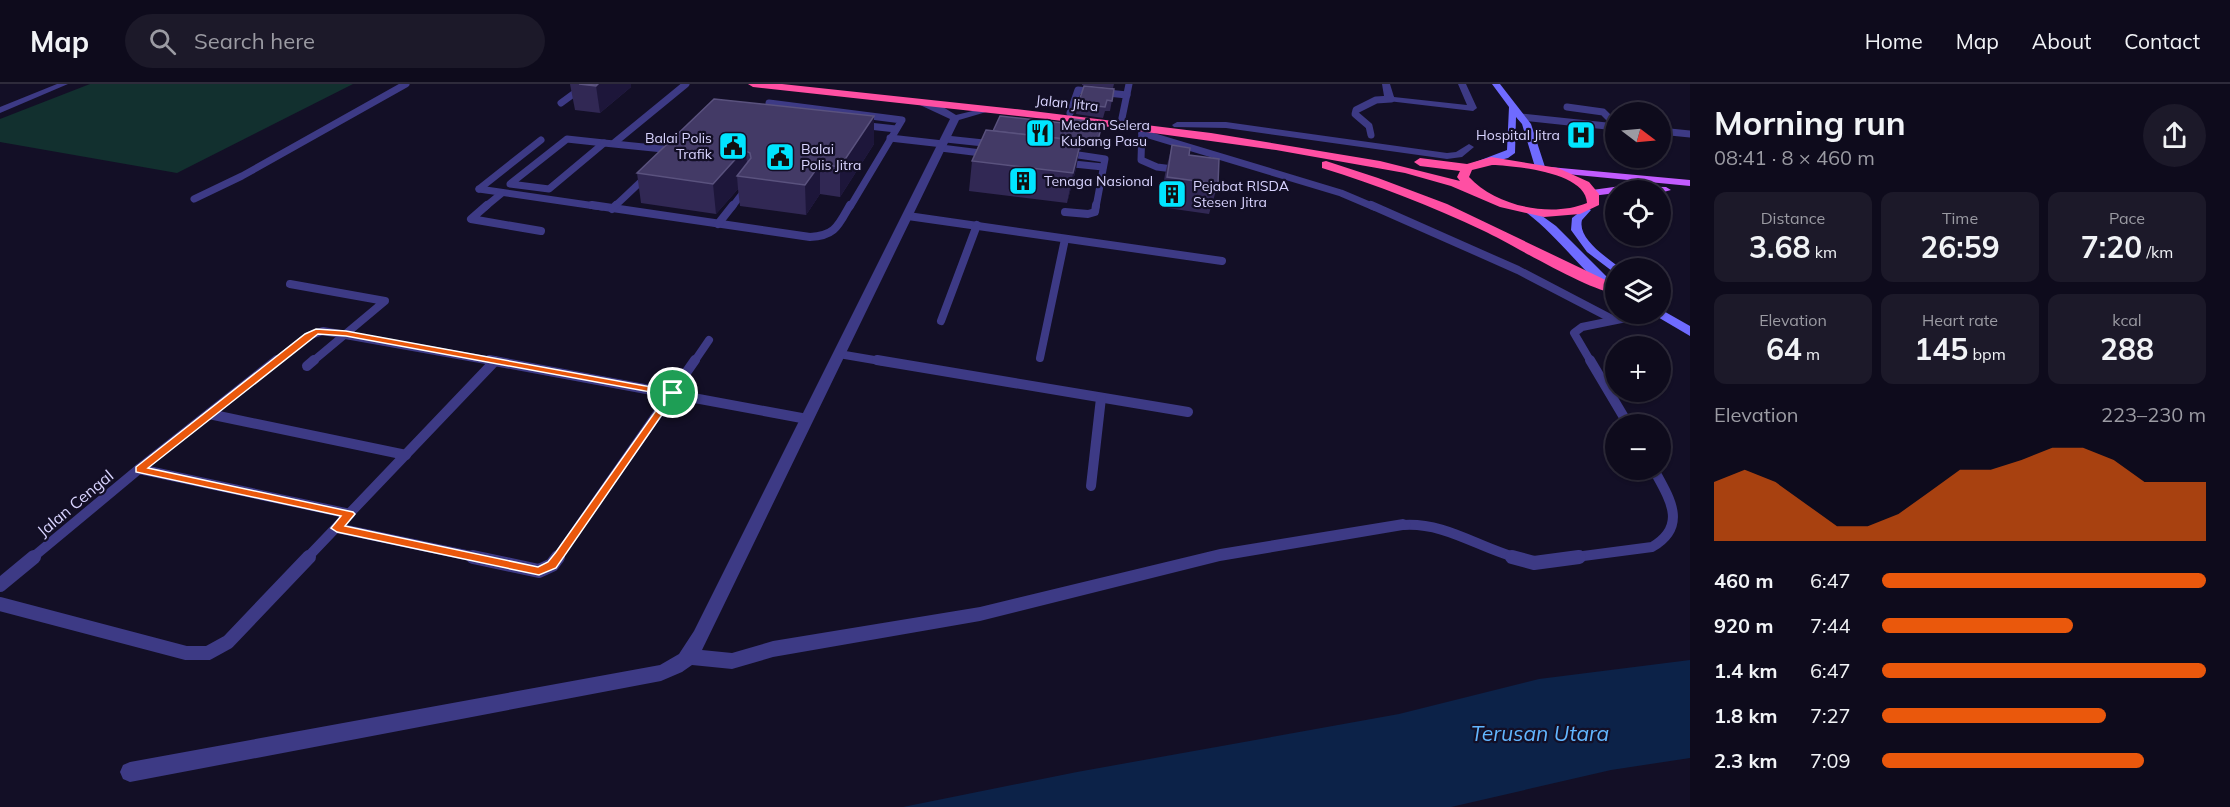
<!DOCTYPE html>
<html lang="en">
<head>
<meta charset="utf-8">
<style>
	:root { --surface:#0e0b1c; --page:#1c1929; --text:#f1f3f6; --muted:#9b9ba3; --line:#2e2b3b; --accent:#ea580c }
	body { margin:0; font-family:Mulish,sans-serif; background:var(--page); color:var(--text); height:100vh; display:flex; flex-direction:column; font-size:22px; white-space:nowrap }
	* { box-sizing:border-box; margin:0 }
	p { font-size:20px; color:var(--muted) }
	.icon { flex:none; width:33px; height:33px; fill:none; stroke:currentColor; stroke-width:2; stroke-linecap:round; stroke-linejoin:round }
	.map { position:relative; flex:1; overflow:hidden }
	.side { display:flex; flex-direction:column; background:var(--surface); width:540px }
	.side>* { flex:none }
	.needle { width:39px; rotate:106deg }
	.fabs { position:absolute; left:1605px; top:18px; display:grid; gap:12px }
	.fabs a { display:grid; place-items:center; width:66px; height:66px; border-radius:50%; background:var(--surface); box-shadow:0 2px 4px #0004,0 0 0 2px var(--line); font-size:30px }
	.pin { position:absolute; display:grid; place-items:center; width:51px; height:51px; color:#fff; margin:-26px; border:3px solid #fff; border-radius:50%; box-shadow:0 2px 6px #0007 }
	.round { display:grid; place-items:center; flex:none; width:63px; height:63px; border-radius:32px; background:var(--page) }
	.headline { display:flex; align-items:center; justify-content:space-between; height:102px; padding:0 24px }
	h1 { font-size:33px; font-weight:700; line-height:45px }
	.metrics { display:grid; grid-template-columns:repeat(3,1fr); gap:9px; height:102px; padding:6px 24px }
	.metrics div { display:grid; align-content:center; border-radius:12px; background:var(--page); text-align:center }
	.metrics b { font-size:30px; font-weight:700 }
	.metrics small { font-size:16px; font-weight:400 }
	.metrics p { font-size:16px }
	.chart { height:168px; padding:12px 24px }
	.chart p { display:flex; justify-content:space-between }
	.chart svg { width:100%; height:108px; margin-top:6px; fill:var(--accent); opacity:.7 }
	ul { padding:0 24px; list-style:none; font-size:20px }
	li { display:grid; grid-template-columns:96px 72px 1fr; align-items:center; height:45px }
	li i { height:15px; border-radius:8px; background:var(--accent) }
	header { display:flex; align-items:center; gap:36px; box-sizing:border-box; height:84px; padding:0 30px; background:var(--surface); border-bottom:2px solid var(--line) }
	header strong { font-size:28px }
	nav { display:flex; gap:33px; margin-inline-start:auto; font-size:21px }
	.search { width:420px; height:54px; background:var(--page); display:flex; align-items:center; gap:15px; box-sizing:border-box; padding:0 21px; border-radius:33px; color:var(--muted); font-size:22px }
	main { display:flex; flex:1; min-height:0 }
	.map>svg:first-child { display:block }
	.green { fill:#12302f }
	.water { fill:#0c2248 }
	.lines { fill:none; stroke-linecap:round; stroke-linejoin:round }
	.lane-far3 { stroke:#3d3a85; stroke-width:7 }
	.lane-far2 { stroke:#3d3a85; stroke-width:8 }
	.lane-far1 { stroke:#3d3a85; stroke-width:10 }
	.lane { stroke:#3d3a85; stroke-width:14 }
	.street { fill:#3d3a85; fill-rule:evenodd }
	.secondary { fill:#6f6bff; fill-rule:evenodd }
	.primary { fill:#c25bff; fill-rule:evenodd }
	.highway { fill:#ff4fa3; fill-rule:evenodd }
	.wall { fill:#312854 }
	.shaded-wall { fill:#1d163a }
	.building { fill:#433a66; stroke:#5a527e; stroke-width:1.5 }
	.route { fill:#ea580c; stroke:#fff; stroke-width:1.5; fill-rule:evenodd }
	.labels { text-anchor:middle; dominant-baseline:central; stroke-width:4.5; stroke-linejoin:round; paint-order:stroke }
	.far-street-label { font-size:14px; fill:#d9d4ff; stroke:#130f26 }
	.far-poi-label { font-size:14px; fill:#d9d4ff; stroke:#130f26; text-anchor:start }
	.street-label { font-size:16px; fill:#d9d4ff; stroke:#130f26 }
	.near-water-label { font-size:21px; font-style:italic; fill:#62b6ff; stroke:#130f26 }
</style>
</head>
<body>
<header>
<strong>Map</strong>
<div class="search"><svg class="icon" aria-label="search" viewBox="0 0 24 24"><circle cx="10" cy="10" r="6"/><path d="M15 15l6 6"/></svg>Search here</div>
<nav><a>Home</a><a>Map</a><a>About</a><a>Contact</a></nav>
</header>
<main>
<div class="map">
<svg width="1690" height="723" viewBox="0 0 1690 723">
	<rect width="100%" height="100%" fill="#130f26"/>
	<polygon class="green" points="90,0 353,0 177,89 0,58 0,35"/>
	<polygon class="water" points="1690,576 1690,674 1611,686 1451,723 903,723 1077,688 1399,630 1539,595"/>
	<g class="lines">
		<g class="lane-far3">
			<polyline points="561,19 587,0"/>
			<polyline points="769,19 902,36 850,123"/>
			<polyline points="1567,23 1603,28 1616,41"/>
			<polyline points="1070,29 1078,6 1127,11"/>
			<polyline points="1521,33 1616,43"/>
			<polyline points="1122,34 1129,0"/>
			<polyline points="860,41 896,45"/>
			<polyline points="1142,43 1141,76 1157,83 1181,86"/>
			<polyline points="1660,47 1690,50"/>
			<polyline points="1142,49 1341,109 1374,123"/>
			<polyline points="1371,51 1369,42 1355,30 1356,26 1376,16 1391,15"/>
			<polyline points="890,54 943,60"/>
			<polygon points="567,55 604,59 549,105 510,100"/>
			<polyline points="946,55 993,60"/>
			<polyline points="604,59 673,66"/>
			<polyline points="614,59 686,0"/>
			<polyline points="941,64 989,70"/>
			<polyline points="1065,69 1105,75 1096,123"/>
			<polyline points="1064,79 1103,83"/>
			<polyline points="479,105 602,123"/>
			<polyline points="479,105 541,56"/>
			<polyline points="194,115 242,92 406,0"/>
			<polyline points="485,123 502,109"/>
			<polyline points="614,123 649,90"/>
			<polyline points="732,123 748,102"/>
		</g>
		<g class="lane-far2">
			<polyline points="487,121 471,135 541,147"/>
			<path d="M 592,121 L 810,153 C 835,152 838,142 850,121"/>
			<polyline points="1371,121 1518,186 1612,235"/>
			<polyline points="612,125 616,121"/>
			<polyline points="1065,128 1088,130 1095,128 1096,121"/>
			<polyline points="908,132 1222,177"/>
			<polyline points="718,140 733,121"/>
			<polyline points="290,200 385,217 312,278"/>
			<polyline points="941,237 977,141"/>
			<polyline points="839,270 886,278"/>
			<polyline points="1040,274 1065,155"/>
			<polyline points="275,278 308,252 323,247 497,278"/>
			<polyline points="694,278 709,256"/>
			<polyline points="1591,278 1574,249 1582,243 1646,230"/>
		</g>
		<g class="lane-far1">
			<polyline points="489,276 807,335"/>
			<polyline points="877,276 1188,328"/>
			<polyline points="1590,276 1628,340"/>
			<polyline points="307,282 314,276"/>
			<polyline points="209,330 406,371"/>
			<polyline points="139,385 350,430"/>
			<polyline points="1091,402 1101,314"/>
			<path d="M 1403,441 C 1445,438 1479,464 1518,474"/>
			<polyline points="337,444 480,474"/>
			<polyline points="32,474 139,385 277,276"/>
			<polyline points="307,474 495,277"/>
			<polyline points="557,474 695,276"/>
			<path d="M 1568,474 L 1652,463 C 1688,442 1670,415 1654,386"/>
		</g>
		<g class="lane">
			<polyline points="473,473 539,487 552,481 558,473"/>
			<polyline points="1512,473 1534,479 1579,473"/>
			<polyline points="0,501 34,473"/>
			<polyline points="0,520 186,569 208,569 228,558 309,473"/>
		</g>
		<g class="street">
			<polygon points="57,0 68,0 0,29 0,23"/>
			<polygon points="1382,0 1390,0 1394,13 1467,21 1458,0 1466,0 1477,24 1473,27 1388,17 1384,12"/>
			<polygon points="923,16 943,23 956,31 989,23 993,26 959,36 702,566 732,569 773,557 980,523 1220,465 1403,435 1409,437 1411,441 1409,445 1220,477 980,537 773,573 732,585 692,581 682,588 661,597 130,698 123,695 120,688 123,681 130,678 660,581 679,570 694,547 950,35 920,21 919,19"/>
			<polygon points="1177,38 1226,38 1447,69 1456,68 1469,60 1474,63 1462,73 1447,75 1226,44 1174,43 1172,41"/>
		</g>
		<g class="secondary">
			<polygon points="1492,0 1500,0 1531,40 1545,83 1543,85 1535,83 1522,40 1516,33 1515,69 1508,74 1478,82 1473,79 1507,66 1509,23"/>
			<path d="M 1586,123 L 1591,126 L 1582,136 C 1577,155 1608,174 1620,184 L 1616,184 L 1616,190 L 1587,168 L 1571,146 L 1572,134 Z"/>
			<path d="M 1531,124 L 1556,142 L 1614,200 L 1614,206 L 1606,206 C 1578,182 1557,152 1527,129 L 1527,125 Z"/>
			<polygon points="1660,225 1690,242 1690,252 1656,232 1654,230 1660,230"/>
		</g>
		<g class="primary">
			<polygon points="1550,83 1690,96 1690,102 1546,88 1545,86"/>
			<polygon points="1621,102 1666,103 1671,106 1660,109 1660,106 1616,106 1616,109 1592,112 1587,109 1592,106"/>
		</g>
		<g class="highway">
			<path d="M 748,0 L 782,0 L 1015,25 L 1211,49 L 1380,77 L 1460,97 L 1457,93 L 1460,87 L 1420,82 L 1414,78 L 1420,74 L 1467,80 L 1491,73 L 1558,84 L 1589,98 L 1599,110 L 1599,121 L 1580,130 L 1544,133 L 1500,123 L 1451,102 L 1405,89 L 1276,66 L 1081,39 L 753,3 ZM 1492,81 C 1516,82 1586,88 1587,119 C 1551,134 1495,122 1469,93 L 1472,86 Z"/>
			<path d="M 1326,77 L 1378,94 L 1447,120 L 1616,201 L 1616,209 C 1592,209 1510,159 1484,147 C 1431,122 1377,101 1322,84 L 1322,78 Z"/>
		</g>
	</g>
	<g class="wall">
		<polygon points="570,0 631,0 631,3 600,29 575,26"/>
		<polygon points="1082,0 1114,0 1113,4 1082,1"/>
		<polygon points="1114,5 1110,27 1105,27 1103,34 1076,30 1078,20"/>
		<polygon points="874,32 874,60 840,113 820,110 806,131 740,122 738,105 716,130 641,119 637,89"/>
		<polygon points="1102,39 1097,63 1082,61 1081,66 1079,66 1076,85 1067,119 969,107 972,77 993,47 1072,40"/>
		<polygon points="1172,61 1189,71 1218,100 1209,130 1160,123 1165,90"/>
	</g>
	<g class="shaded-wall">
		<polygon points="598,0 631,0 631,3 600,29 596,2"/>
		<polygon points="874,32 874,60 840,113 840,83"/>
		<polygon points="1081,57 1076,85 1067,119 1073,89"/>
		<polygon points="746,67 748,93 737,92 738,105 716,130 713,100 741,69"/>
		<polygon points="820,80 820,110 806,131 805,101"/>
	</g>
	<g class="building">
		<polygon points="579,0 598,0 596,2"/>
		<polygon points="1084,2 1114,5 1112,17 1107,16 1105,23 1078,20"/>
		<polygon points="714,15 874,32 840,83 820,80 805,101 737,92 751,74 750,69 746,67 741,69 713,100 637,89"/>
		<polygon points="1000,32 1072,40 1074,35 1102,39 1098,57 1083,56 1082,61 1080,60 1081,57 993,47"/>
		<polygon points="986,46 1081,57 1073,89 972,77"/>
		<polygon points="1172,61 1190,64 1189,71 1219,75 1218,100 1167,93"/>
	</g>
	<path class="route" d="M 316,245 L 346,247 L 673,307 L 677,309 L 556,484 L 539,491 L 337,448 L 331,444 L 341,432 L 136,388 L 136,383 L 305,250 ZM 318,250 L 346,252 L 667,311 L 556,468 L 548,478 L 538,483 L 345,442 L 355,430 L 353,428 L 148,384 Z"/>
	<defs>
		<g id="restaurant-square" transform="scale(1.5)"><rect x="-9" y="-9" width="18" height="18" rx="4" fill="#00e5ff" stroke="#130f26"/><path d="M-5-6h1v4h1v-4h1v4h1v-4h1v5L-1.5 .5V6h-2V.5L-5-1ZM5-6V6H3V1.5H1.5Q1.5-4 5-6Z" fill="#111"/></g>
		<g id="hospital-square" transform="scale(1.5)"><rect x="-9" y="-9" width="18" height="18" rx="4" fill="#00e5ff" stroke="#130f26"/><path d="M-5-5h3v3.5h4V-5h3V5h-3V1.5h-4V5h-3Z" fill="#111"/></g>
		<g id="civic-square" transform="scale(1.5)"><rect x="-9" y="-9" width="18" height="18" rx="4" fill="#00e5ff" stroke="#130f26"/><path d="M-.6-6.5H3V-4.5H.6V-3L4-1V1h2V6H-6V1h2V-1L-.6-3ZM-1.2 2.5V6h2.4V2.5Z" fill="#111"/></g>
		<g id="building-square" transform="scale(1.5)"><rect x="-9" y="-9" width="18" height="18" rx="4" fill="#00e5ff" stroke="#130f26"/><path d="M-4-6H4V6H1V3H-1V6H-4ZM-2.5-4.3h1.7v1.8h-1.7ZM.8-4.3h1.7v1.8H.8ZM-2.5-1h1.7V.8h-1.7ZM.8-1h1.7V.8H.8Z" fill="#111"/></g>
	</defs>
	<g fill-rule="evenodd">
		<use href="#restaurant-square" x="1040" y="49"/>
		<use href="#hospital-square" x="1581" y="51"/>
		<use href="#civic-square" x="733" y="62"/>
		<use href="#civic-square" x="780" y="73"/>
		<use href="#building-square" x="1023" y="97"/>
		<use href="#building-square" x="1172" y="110"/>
	</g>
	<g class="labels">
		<g class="far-street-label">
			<text transform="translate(1067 19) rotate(6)">Jalan Jitra</text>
		</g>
		<g class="far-poi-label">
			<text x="1061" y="41">Medan Selera<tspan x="1061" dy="16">Kubang Pasu</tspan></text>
			<text x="1560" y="51" text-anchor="end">Hospital Jitra</text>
			<text x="712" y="54" text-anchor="end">Balai Polis<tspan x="712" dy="16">Trafik</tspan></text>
			<text x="801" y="65">Balai<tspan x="801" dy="16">Polis Jitra</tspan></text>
			<text x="1044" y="97">Tenaga Nasional</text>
			<text x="1193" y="102">Pejabat RISDA<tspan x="1193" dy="16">Stesen Jitra</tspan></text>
		</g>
		<g class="street-label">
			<text transform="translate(75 419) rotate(-40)">Jalan Cengal</text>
		</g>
		<g class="near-water-label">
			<text x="1540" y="649">Terusan Utara</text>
		</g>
	</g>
</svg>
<div class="fabs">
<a><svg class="needle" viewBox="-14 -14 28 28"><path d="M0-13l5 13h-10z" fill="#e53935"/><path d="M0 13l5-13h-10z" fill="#9b9ba3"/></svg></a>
<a><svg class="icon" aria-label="locate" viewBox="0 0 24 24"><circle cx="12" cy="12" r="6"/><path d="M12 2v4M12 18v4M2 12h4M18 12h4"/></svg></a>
<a><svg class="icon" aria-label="layers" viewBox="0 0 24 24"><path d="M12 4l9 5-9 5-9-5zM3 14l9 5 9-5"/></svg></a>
<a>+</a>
<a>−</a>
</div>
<div class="pin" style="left:673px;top:309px;background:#1e9e55"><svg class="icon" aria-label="arrive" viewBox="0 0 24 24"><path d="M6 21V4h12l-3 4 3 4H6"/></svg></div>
</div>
<section class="side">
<div class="headline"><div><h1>Morning run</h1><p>08:41 · 8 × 460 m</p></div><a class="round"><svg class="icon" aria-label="share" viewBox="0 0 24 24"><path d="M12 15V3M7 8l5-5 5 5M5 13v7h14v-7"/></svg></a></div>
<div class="metrics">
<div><p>Distance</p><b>3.68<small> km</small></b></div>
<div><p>Time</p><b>26:59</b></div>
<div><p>Pace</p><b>7:20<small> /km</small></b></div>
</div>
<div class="metrics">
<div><p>Elevation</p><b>64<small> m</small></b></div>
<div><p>Heart rate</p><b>145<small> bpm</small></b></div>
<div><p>kcal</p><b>288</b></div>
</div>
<div class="chart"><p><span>Elevation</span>223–230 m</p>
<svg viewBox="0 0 160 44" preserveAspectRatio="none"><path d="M0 44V20L10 15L20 20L30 29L40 38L50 38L60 33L70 24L80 15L90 15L100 11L110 6L120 6L130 11L140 20L150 20L160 20V44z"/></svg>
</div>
<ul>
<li><b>460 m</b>6:47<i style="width:100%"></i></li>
<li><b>920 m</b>7:44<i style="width:59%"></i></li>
<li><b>1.4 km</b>6:47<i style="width:100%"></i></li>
<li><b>1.8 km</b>7:27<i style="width:69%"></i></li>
<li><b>2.3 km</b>7:09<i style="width:81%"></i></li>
</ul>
</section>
</main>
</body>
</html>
